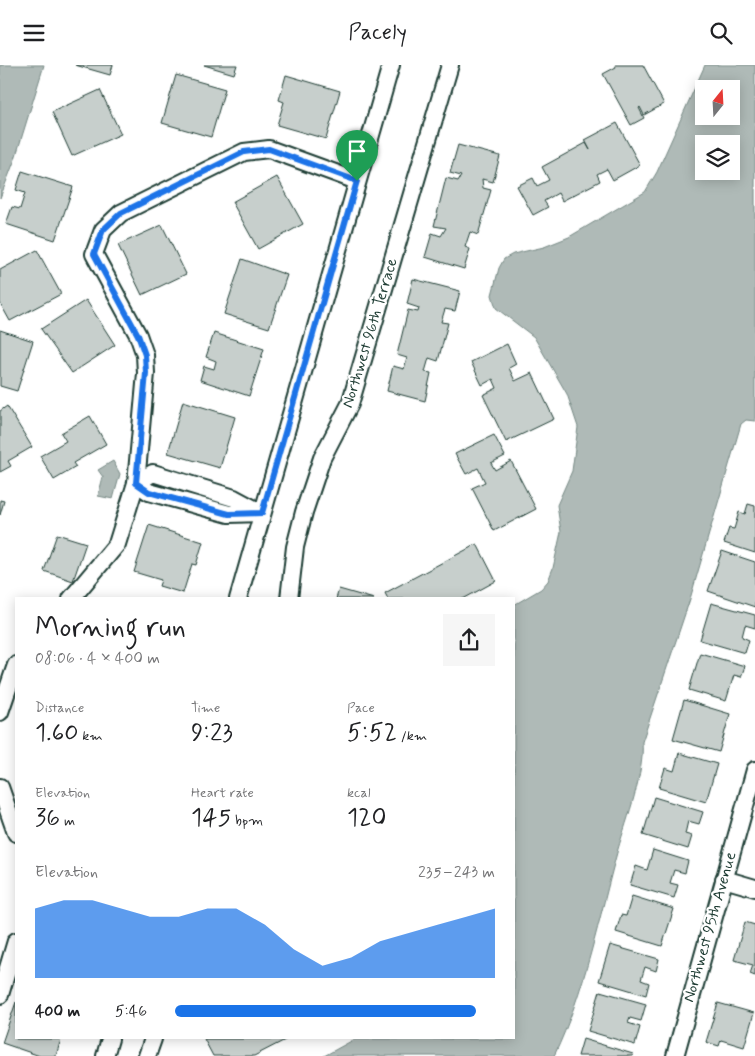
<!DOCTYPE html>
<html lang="en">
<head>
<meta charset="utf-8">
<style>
	:root { --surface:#fff; --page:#f6f6f6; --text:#202124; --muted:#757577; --accent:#1a73e8 }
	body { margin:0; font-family:Mynerve,sans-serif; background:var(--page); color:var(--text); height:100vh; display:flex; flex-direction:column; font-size:19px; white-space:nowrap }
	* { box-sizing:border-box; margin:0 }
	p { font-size:16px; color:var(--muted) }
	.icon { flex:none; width:28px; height:28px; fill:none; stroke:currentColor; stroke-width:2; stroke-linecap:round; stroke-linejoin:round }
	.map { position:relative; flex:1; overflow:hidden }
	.panel { position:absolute; left:15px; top:532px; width:500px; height:442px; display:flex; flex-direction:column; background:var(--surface); border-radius:0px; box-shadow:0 2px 12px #0003 }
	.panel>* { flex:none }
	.needle { width:32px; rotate:18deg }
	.buttons { position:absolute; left:695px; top:15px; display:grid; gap:10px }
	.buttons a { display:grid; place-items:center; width:45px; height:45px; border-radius:0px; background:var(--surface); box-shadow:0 2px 12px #0003; font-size:25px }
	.pin { position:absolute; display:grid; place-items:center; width:42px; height:42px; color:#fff; margin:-51px -21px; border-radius:50% 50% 50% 0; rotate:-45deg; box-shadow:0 0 5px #0007 }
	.pin .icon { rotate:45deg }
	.round { display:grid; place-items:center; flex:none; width:52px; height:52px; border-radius:0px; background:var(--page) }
	.overview { display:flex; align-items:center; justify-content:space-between; height:85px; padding:0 20px }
	h1 { font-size:28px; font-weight:600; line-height:38px }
	.metrics { display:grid; grid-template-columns:repeat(3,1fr); gap:8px; height:85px; padding:5px 20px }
	.metrics div { display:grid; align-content:center }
	.metrics b { font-size:25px; font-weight:600 }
	.metrics small { font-size:14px; font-weight:400 }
	.metrics p { font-size:14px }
	.chart { height:140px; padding:10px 20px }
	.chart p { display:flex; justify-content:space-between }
	.chart svg { width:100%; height:90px; margin-top:5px; fill:var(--accent); opacity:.7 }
	ul { padding:0 20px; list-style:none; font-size:16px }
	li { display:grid; grid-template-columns:80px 60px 1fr; align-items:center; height:38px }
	li i { height:12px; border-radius:6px; background:var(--accent) }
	header { display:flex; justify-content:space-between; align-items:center; height:65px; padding:0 20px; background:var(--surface); font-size:22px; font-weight:600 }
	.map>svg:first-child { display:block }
	.water { fill:#afbab7; stroke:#758883; fill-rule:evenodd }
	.building { fill:#c7cfcc; stroke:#1f3d34 }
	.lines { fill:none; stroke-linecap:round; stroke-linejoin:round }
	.minor-casing { stroke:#1f3d34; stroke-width:20 }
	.minor { stroke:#fff; stroke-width:16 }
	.route-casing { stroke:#fff; stroke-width:10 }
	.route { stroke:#1a73e8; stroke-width:6 }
	.labels { text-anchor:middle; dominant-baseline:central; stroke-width:4.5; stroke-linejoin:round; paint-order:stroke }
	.street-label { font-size:16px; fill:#1f3d34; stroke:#fff }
</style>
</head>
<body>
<header><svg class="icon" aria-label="menu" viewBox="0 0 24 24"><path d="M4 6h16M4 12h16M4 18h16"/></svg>Pacely<svg class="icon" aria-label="search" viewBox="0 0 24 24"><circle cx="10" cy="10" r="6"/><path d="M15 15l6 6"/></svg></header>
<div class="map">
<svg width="755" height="991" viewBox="0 0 755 991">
	<rect width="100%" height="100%" fill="#fff"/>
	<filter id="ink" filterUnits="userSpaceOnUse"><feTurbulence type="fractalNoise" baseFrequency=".02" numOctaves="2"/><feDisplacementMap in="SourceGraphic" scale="10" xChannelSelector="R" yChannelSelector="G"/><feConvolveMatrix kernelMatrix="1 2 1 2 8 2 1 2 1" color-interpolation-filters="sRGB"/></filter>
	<g filter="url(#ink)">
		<g class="water">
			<polygon points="0,0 44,0 15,94 0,133"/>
			<path d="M 705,0 L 755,0 L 755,356 L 746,355 L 741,359 L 690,534 L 642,677 C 645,706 627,754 618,784 C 599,853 585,926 554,991 L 324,991 L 355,974 L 514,974 L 514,540 L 541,524 L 548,516 L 553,503 L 561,467 L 557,440 L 572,406 L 578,362 L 567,329 L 534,272 L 496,243 L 492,230 L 499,203 L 504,194 L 513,189 L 544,182 L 569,172 L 645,127 L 657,107 ZM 704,24 L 731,24 L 731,51 L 704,51 ZM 704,79 L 731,79 L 731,106 L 704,106 Z"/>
			<polygon points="113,396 120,409 113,434 98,431 103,412 98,405"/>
		</g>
		<g class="building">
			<polygon points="75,0 113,0 110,10"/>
			<polygon points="204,0 237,0 234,9"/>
			<polygon points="615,0 643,0 664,39 644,50 640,42 639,43 644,53 631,60 603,9 616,2"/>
			<polygon points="176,10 225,24 211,72 162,58"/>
			<polygon points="286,10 340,26 326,74 277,60 284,37 279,35"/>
			<polygon points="100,25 121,69 72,91 52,47"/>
			<polygon points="617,58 640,100 613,115 607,104 597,109 600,116 562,136 558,128 544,136 548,142 533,150 517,121 533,113 537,121 549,115 542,102 586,78 590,85 585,75"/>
			<polygon points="458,80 500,91 493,117 482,114 483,123 491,125 478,170 470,167 465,182 470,184 464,204 425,192 432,168 441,171 446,163 434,161 446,113 458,116 461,111 450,108"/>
			<polygon points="22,106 73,122 55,175 6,159 12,142 20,144 25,128 16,125"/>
			<polygon points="277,112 303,159 258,184 232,137"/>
			<polygon points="162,160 186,209 142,230 118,180"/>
			<polygon points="37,185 61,229 10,256 0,238 0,205"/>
			<polygon points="242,194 287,210 269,263 224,249"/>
			<polygon points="413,214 460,226 455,246 445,244 441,257 448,258 438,296 429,293 425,307 431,308 425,336 387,326 393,301 404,304 407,293 397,290 408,245 418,247 419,243 407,239"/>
			<polygon points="86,235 115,280 72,308 41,264"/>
			<polygon points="0,265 33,276 17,326 0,321"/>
			<polygon points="214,268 264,284 249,331 200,315 204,301 214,304 216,296 206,292"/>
			<polygon points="507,279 516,299 509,303 515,316 532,308 554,354 506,377 483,330 497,323 493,314 482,320 471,297"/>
			<polygon points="183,336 235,352 220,403 168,388"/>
			<polygon points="7,341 32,382 8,396 11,401 0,407 0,346"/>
			<polygon points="90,351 106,379 73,398 76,402 54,415 40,391 66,376 61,368"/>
			<polygon points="494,370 505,391 491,398 495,405 511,396 536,444 494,466 472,423 485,417 478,403 466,409 455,389"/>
			<polygon points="0,435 4,436 0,450"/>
			<polygon points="748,439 755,441 755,488 724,478 729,463 734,464 739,447 745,449"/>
			<polygon points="149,460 203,477 196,500 192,499 183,528 159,521 161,515 134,507"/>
			<polygon points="57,469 86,478 73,516 44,506"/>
			<polygon points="477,479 496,516 463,534 388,534 385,528"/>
			<polygon points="722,486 755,497 755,542 708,526"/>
			<polygon points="339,524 374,534 336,534"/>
			<polygon points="711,538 755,550 755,563 745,560 742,572 749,575 745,588 700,575"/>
			<polygon points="700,588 745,601 741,612 734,610 726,636 689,625"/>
			<polygon points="684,635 730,649 719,687 673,674"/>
			<polygon points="679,688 717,699 706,737 659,723 665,703 674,706"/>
			<polygon points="654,732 703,747 699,759 688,756 685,769 692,771 688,784 643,770"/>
			<polygon points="653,785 688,796 685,808 674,805 670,818 678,820 674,833 630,820 636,801 647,805"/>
			<polygon points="632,831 674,844 662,881 616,867 621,850 626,851"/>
			<polygon points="745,857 755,860 755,911 750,909 753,900 734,895"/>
			<polygon points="610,880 659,894 656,906 645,902 641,915 649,918 646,930 599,916"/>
			<polygon points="600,926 646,939 641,956 630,953 628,958 640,962 635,980 588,966"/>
			<polygon points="16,937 16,974 61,974 56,991 40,991 2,978"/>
			<polygon points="718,938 754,948 744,982 721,975 719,981 706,977"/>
			<polygon points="204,974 287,974 254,991 213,991"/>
			<polygon points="583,974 633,989 632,991 578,991"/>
		</g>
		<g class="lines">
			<g class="minor-casing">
				<g id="minor">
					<polygon points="153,408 234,433 262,448 229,449 149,427 136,418"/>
					<polyline points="71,534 117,479 136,418 146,308 145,290 138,270 94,189 103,165 121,148 244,87 269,84 357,116"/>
					<polyline points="238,534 391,0"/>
					<polyline points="289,534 295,482 304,447 322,393 350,339 450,0"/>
					<polyline points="0,647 16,600"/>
					<polyline points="0,722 16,768"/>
					<polyline points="724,814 755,823"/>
					<polyline points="0,930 16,876"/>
					<polyline points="105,991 110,974"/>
					<polyline points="147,991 153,974"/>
					<polyline points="675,991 755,705"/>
				</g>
			</g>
			<use href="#minor" class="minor"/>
		</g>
	</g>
	<g class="lines" filter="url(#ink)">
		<g class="route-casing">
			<polygon id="route" points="269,84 357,116 262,448 229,449 149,427 136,418 146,308 145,290 138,270 94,189 103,165 121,148 244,87"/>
		</g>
		<use href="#route" class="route"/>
	</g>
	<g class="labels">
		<g class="street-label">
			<text transform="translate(370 268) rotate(-73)">Northwest 96th Terrace</text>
			<text transform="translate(710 862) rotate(-74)">Northwest 95th Avenue</text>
		</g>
	</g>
</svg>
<div class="buttons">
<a><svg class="needle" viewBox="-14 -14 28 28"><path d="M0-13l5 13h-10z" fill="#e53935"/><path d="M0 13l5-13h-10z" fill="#757577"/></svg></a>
<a><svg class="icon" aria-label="layers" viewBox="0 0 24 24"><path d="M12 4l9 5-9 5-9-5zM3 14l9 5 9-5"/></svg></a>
</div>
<div class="pin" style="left:357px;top:116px;background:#1e9e55"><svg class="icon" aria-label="arrive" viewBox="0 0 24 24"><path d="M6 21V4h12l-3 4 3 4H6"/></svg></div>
<section class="panel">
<div class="overview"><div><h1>Morning run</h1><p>08:06 · 4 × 400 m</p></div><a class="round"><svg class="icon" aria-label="share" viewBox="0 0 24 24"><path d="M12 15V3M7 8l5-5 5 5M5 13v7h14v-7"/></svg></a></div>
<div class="metrics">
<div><p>Distance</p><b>1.60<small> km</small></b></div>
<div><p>Time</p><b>9:23</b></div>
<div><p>Pace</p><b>5:52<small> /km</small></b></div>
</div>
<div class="metrics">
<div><p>Elevation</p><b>36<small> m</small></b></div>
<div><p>Heart rate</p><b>145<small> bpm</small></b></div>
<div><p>kcal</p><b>120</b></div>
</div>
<div class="chart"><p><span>Elevation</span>235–243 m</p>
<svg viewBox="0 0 160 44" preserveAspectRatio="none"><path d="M0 44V10L10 6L20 6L30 10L40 14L50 14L60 10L70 10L80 18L90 30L100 38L110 34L120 26L130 22L140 18L150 14L160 10V44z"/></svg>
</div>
<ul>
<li><b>400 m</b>5:46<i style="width:94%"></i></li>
</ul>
</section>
</div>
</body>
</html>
